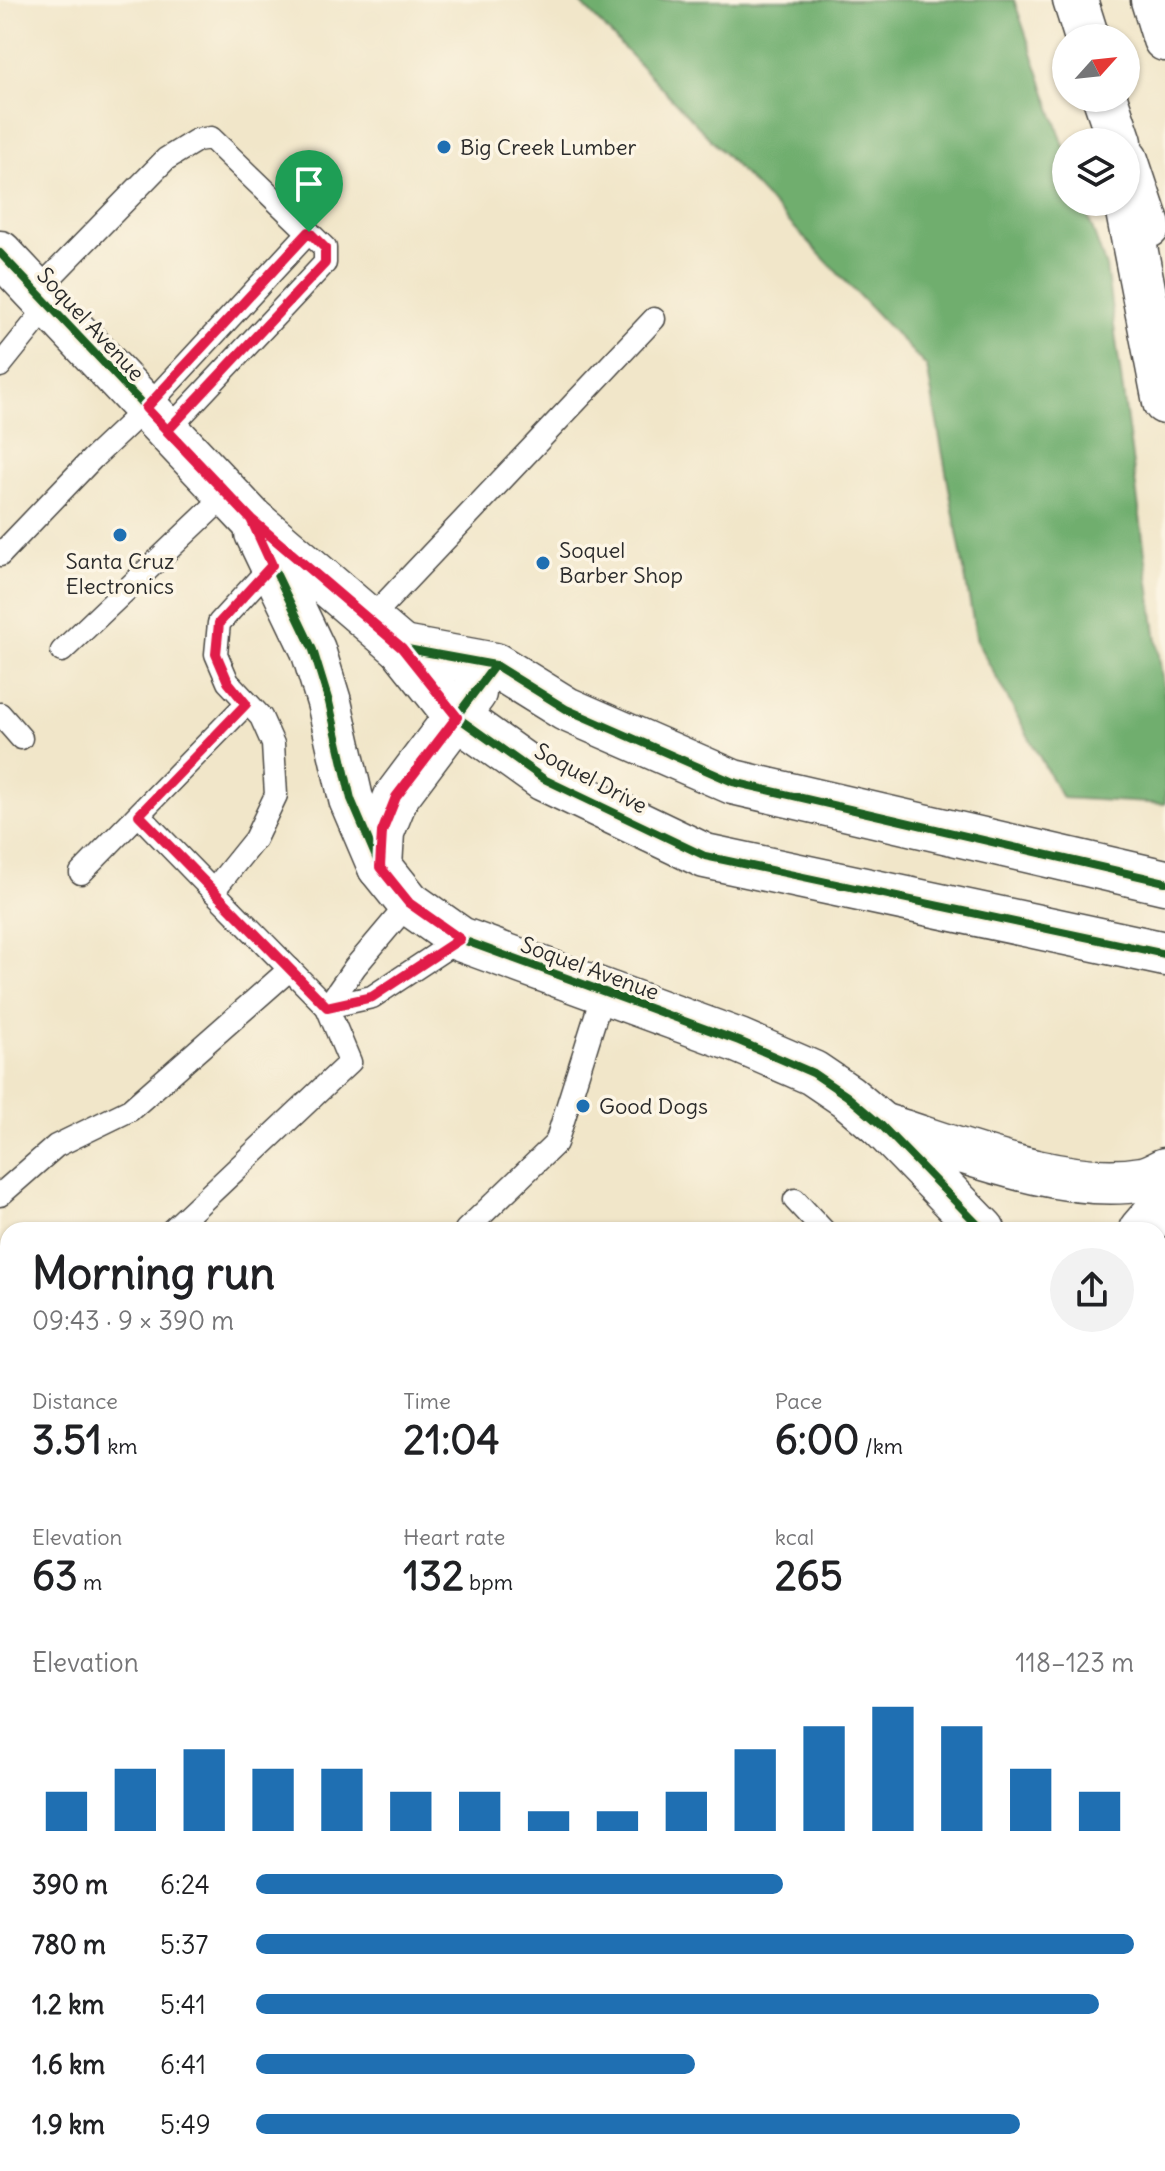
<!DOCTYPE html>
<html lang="en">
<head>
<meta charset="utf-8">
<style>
	:root { --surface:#fff; --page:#f2f2f2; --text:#202124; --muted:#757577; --accent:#1f6fb2 }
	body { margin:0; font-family:Delius,sans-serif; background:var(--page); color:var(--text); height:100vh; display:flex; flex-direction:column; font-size:30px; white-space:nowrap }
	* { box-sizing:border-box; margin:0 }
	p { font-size:26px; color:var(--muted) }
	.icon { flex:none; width:44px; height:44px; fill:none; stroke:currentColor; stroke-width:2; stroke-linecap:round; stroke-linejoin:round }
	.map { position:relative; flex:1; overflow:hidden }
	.side { position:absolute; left:0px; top:1222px; width:1166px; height:950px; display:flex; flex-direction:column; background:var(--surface); border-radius:24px 24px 0 0; box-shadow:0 2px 6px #0004 }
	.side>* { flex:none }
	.needle { width:52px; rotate:63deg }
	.buttons { position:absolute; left:1052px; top:24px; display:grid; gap:16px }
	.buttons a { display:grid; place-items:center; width:88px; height:88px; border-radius:50%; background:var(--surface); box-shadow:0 2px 6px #0004; font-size:40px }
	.pin { position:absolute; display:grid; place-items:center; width:68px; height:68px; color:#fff; margin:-82px -34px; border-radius:50% 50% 50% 0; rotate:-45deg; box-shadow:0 0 8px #0007 }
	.pin .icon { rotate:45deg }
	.round { display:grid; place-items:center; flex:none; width:84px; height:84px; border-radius:42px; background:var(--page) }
	.head { display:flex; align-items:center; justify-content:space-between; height:136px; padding:0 32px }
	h1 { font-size:44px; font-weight:700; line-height:60px }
	.metrics { display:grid; grid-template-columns:repeat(3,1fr); gap:12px; height:136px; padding:8px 32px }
	.metrics div { display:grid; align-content:center }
	.metrics b { font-size:40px; font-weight:700 }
	.metrics small { font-size:22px; font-weight:400 }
	.metrics p { font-size:22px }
	.chart { height:224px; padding:16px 32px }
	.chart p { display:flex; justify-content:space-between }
	.chart svg { width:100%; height:144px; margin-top:8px; stroke:var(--accent); stroke-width:6 }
	ul { padding:0 32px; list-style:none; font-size:26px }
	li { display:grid; grid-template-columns:128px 96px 1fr; align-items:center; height:60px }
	li i { height:20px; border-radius:10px; background:var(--accent) }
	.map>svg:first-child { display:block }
	.forest { fill:#70ae6e; stroke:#4e6c4c; stroke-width:2 }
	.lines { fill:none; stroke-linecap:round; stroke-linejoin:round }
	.lane-casing { stroke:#494743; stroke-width:25 }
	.street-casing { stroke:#494743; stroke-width:45 }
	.secondary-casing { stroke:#494743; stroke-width:47 }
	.primary-casing { stroke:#494743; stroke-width:47 }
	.highway-casing { stroke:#494743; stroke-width:47 }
	.lane { stroke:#fff; stroke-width:22 }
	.street { stroke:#fff; stroke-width:42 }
	.secondary { stroke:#fff; stroke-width:44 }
	.primary { stroke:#fff; stroke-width:44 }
	.highway { stroke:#fff; stroke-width:44 }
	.cycleway-casing { stroke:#fcf5e5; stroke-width:13 }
	.cycleway { stroke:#1b5e20; stroke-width:8 }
	.route-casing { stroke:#fff; stroke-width:16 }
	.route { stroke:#e11d48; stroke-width:10 }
	.poi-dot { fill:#1f6fb2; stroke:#fcf5e5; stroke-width:3 }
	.labels { text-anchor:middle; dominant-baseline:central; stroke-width:7; stroke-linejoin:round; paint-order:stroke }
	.poi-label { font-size:22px; fill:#2b2b2b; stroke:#fcf5e5; text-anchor:start }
	.street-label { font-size:22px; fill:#2b2b2b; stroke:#fcf5e5 }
</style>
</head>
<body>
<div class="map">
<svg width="1165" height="2171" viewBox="0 0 1165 2171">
	<rect width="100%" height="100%" fill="#fcf5e5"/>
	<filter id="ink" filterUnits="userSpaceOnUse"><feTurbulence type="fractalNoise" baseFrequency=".0125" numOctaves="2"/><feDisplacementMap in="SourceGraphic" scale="16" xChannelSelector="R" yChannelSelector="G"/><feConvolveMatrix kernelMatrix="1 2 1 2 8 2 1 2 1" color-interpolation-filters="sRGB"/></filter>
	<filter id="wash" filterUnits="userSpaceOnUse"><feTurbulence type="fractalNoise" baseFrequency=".006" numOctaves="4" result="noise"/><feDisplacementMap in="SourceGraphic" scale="32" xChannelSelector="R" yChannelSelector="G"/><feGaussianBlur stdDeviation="1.8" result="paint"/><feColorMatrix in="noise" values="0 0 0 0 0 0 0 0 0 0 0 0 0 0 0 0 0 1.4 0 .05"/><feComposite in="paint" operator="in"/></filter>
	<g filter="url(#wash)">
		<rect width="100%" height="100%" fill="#f1e6c9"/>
		<polygon class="forest" points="578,0 1014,0 1066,152 1066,202 1083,202 1106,267 1165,700 1165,804 1062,798 977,642 927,367"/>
	</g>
	<g filter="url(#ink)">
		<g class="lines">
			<g class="lane-casing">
				<g id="lane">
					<polyline points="36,292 166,159 197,140 211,138 325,248 325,263 167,431"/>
					<polyline points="0,366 49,305"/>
					<polyline points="0,555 92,459 146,408 309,232"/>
					<polyline points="369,620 654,319"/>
					<polyline points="62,651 227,494"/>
					<polyline points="0,714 21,738"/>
					<polyline points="139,815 213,891"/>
					<polyline points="81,873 246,704"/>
					<polyline points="327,1007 372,997 460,939"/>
					<polyline points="327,1007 355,967 409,903"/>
					<polyline points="0,1195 56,1146 130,1110 290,969"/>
					<polyline points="795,1200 823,1230"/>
					<polyline points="172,1230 350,1062 327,1007 213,891 255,839 276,795 273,744 261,717 228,682 216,654 219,623 272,565"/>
					<polyline points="466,1230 556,1143 603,993"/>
					<polyline points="0,1392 8,1384"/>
					<polyline points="0,1429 8,1437"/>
					<polyline points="1158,1522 1165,1520"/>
					<polyline points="1158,1715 1165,1714"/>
					<polyline points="0,1758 8,1766"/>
					<polyline points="1158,1797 1165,1795"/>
					<polyline points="243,2164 245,2171"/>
				</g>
			</g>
			<g class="street-casing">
				<polyline id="street" points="362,2164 364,2171"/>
			</g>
			<g class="secondary-casing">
				<polyline id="secondary" points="1158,1422 1165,1431"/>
			</g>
			<g class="primary-casing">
				<g id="primary">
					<polyline points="0,253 251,519 402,648 457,717 544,779 705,856 1165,954"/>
					<polyline points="257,533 313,650 329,702 351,799 380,867 409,903 460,939 739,1041 813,1073 847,1096 881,1125 983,1230"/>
					<polyline points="402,648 495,665 566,709 733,782 1165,882"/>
					<polyline points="380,867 382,832 396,797 474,693"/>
				</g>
			</g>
			<g class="highway-casing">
				<g id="highway">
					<polyline points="1075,0 1087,38"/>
					<polyline points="1153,0 1165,39"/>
					<polyline points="1105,98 1120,142"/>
					<polyline points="1126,160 1148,226"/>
					<polyline points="1126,201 1165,402"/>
					<path d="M 881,1125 C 956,1148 1065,1193 1142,1179 C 1150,1178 1158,1173 1165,1170"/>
					<polyline points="1141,1230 1165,1202"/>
					<polyline points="1158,1285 1165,1280"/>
				</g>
			</g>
			<use href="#lane" class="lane"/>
			<use href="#street" class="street"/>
			<use href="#secondary" class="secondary"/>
			<use href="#primary" class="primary"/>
			<use href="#highway" class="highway"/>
			<g class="cycleway-casing">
				<g id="cycleway">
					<polyline points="0,253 251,519 402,648 457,717 544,779 705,856 1165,954"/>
					<polyline points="254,527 313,650 329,702 351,799 380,867 409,903 460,939 739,1041 813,1073 847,1096 881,1125 983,1230"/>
					<polyline points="402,648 495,665 566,709 733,782 1165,882"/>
					<polyline points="381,862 382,832 396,797 495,665"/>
				</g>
			</g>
			<use href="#cycleway" class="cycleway"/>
		</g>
	</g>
	<g class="lines" filter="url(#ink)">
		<g class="route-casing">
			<polyline id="route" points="309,232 146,408 251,519 272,565 219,623 216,654 228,682 246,704 139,815 327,1007 372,997 460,939 409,903 380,867 382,832 396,797 457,717 402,648 251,519 167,431 325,263 325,248 309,232"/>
		</g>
		<use href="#route" class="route"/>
	</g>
	<g class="poi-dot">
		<circle cx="444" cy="147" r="8"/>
		<circle cx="120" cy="535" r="8"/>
		<circle cx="543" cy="563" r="8"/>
		<circle cx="583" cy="1106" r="8"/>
	</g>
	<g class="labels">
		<g class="poi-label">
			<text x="460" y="147">Big Creek Lumber</text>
			<text x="559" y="550">Soquel<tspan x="559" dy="25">Barber Shop</tspan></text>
			<text x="120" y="561" text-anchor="middle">Santa Cruz<tspan x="120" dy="25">Electronics</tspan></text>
			<text x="599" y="1106">Good Dogs</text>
		</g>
		<g class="street-label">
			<text transform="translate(91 324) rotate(47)">Soquel Avenue</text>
			<text transform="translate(591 778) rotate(28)">Soquel Drive</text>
			<text transform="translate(590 968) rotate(20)">Soquel Avenue</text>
		</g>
	</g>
</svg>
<div class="buttons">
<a><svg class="needle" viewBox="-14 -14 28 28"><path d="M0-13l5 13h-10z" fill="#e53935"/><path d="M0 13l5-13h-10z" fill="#757577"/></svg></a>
<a><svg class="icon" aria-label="layers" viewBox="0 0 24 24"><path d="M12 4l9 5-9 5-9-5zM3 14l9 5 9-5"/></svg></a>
</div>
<div class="pin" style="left:309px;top:232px;background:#1e9e55"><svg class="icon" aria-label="arrive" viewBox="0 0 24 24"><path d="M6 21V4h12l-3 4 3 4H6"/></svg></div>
<section class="side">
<div class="head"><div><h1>Morning run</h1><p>09:43 · 9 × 390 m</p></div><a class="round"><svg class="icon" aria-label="share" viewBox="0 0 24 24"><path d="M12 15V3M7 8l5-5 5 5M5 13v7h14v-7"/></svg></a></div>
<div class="metrics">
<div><p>Distance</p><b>3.51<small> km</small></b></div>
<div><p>Time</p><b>21:04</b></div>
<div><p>Pace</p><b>6:00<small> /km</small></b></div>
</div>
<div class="metrics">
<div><p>Elevation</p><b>63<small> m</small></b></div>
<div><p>Heart rate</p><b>132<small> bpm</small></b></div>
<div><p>kcal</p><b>265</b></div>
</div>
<div class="chart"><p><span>Elevation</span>118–123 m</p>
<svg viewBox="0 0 160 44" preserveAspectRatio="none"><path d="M5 44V32M15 44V25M25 44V19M35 44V25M45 44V25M55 44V32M65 44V32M75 44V38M85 44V38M95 44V32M105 44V19M115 44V12M125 44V6M135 44V12M145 44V25M155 44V32"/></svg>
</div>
<ul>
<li><b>390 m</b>6:24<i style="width:60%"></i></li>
<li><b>780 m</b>5:37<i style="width:100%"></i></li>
<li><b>1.2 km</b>5:41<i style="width:96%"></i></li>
<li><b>1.6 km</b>6:41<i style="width:50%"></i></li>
<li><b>1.9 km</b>5:49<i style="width:87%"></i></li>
</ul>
</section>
</div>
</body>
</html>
